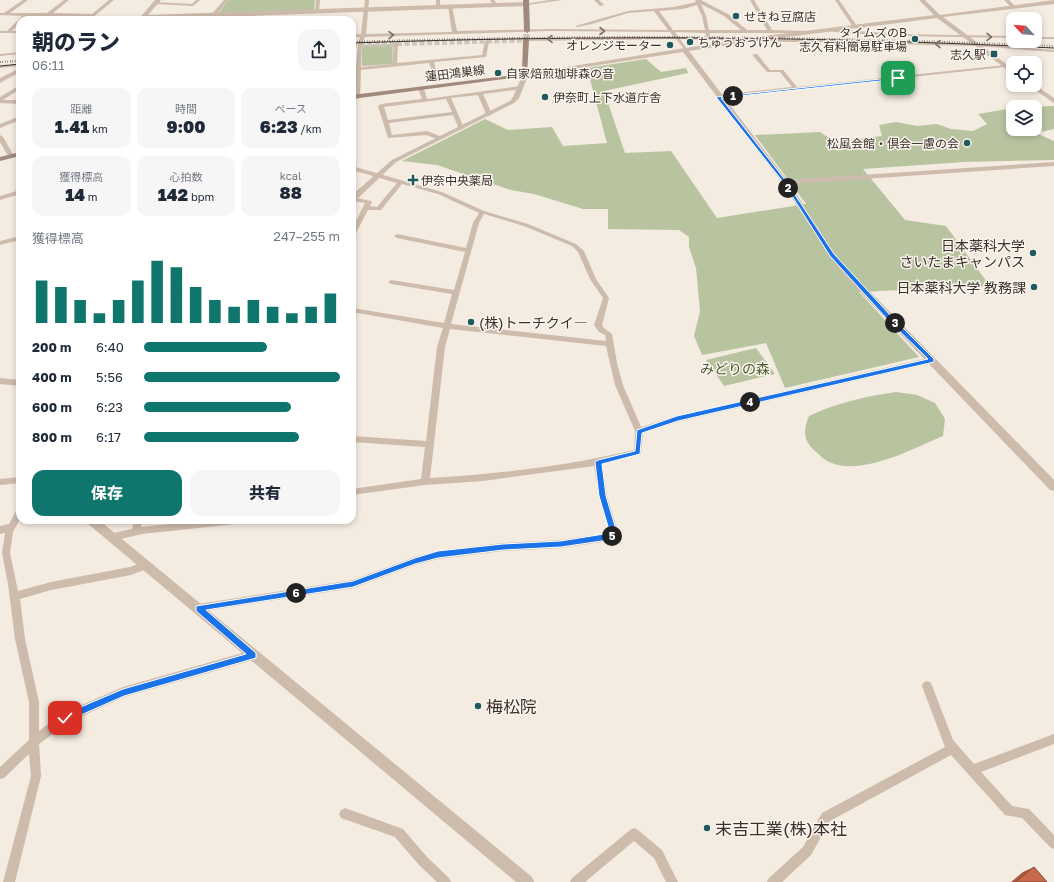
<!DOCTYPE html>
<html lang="ja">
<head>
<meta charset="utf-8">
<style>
	:root { --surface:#fff; --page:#f6f6f7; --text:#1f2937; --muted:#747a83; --accent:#0f766e }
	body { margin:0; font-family:"Golos Text","Noto Sans JP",sans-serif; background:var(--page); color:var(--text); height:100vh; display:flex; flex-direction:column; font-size:15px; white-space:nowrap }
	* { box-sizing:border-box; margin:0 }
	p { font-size:13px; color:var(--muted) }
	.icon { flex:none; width:22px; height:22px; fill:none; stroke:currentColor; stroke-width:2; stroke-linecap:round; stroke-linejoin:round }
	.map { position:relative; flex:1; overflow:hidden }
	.side { position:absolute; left:16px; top:16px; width:340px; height:508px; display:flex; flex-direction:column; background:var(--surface); border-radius:12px; box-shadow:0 2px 6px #0003 }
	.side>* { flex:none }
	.needle { width:26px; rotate:296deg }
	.controls { position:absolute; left:1006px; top:12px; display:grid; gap:8px }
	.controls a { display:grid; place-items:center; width:36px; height:36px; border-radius:8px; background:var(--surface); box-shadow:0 2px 6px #0003; font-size:20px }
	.pin { position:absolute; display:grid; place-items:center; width:34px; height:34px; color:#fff; margin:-17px; border-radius:8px; box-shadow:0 2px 6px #0006 }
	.km { position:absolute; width:20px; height:20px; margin:-10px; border-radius:50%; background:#222; color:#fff; font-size:11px; line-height:20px; text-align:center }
	.round { display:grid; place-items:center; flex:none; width:42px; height:42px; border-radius:12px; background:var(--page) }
	.head { display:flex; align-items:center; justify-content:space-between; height:68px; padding:0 16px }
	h1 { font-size:22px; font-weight:800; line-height:30px }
	.stats { display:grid; grid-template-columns:repeat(3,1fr); gap:6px; height:68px; padding:4px 16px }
	.stats div { display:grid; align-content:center; border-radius:10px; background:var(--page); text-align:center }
	.stats b { font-size:17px; font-weight:800 }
	.stats small { font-size:11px; font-weight:400 }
	.stats p { font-size:11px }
	.chart { height:112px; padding:8px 16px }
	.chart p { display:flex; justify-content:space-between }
	.chart svg { width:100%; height:72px; margin-top:4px; stroke:var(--accent); stroke-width:6 }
	.cta { display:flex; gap:8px; margin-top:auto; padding:8px 16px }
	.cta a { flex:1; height:46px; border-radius:12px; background:var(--accent); color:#fff; font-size:16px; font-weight:800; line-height:46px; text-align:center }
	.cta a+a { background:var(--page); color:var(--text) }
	ul { padding:0 16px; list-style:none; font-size:13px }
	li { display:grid; grid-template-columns:64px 48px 1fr; align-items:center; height:30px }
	li i { height:10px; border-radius:5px; background:var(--accent) }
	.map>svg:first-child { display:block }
	.green { fill:#b8c4a0 }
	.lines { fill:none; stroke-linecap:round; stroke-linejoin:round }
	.minor-tunnel { stroke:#cfc6bd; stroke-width:5; stroke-dasharray:5 2.5; stroke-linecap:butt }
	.secondary-tunnel { stroke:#cfc6bd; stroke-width:6; stroke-dasharray:6 3; stroke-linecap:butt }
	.minor { fill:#cdbbac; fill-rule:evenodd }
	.tertiary { fill:#cdbbac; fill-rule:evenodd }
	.secondary { fill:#a18a7d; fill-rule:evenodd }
	.tram { stroke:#3b302b; stroke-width:1 }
	.rail { stroke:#3b302b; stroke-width:2; stroke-dasharray:0.5 2; stroke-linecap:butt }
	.wall { fill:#ac5a40 }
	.building { fill:#c8694b; stroke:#8c4a34 }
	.oneway { stroke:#7d6f65 }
	.route { fill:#1a73e8; stroke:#fff }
	.poi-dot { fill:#1f5a5e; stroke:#fbf5ee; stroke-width:1.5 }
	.labels { text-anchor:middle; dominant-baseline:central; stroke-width:3; stroke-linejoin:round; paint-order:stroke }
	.far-poi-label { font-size:12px; fill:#3b302b; stroke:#fbf5ee; text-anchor:start }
	.far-street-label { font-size:12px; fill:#3b302b; stroke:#fbf5ee }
	.poi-label { font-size:14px; fill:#3b302b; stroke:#fbf5ee; text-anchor:end }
	.park-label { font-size:14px; fill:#4a5a2e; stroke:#fbf5ee }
	.near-poi-label { font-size:17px; fill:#3b302b; stroke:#fbf5ee; text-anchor:start }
</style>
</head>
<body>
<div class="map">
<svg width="1054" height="882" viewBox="0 0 1054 882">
	<rect width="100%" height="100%" fill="#f4ebe1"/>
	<g class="green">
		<polygon points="228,0 315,0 314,10 219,13"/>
		<polygon points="393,44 392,64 362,66 362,45"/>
		<polygon points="646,59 661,72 686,68 688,73 604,91 625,153 671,151 717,218 806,204 755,135 820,132 835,142 882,136 879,125 896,122 917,126 937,124 951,129 973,131 987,124 978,114 1013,108 1013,129 1035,129 1035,107 1028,107 1054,106 1054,129 1036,133 1054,141 1054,160 964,162 863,169 905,220 946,226 990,286 859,292 919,357 785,388 766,343 702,355 694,336 700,311 696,268 689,247 689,237 679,230 608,229 608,209 583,209 534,194 511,190 437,165 402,161 485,119 508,130 552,127 563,146 607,143 587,68"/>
		<polygon points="756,348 775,374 724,386 706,360"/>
		<path d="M 896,392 L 917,395 L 935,403 L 945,419 L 943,436 C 912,449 859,478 827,461 C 823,459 819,454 815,451 C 803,440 803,431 809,416 C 836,403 867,396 896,392 Z"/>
	</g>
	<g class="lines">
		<polyline class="minor-tunnel" points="352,45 526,40"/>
		<polyline class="secondary-tunnel" points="526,40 527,31"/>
		<g class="minor">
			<polygon points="23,0 28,0 10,13 47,13 64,0 69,0 53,13 92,14 109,0 114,0 92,18 88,18 88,16 27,16 23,20 20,20 20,23 12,31 20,31 20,33 0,33 0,31 7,31 22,16 0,15 0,13 4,13"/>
			<polygon points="196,0 200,0 193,6 155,4 153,3 155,2 192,4"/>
			<polygon points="224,0 228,0 216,16 212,16 212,14"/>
			<polygon points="316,0 320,0 319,11 317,12 315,11"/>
			<path d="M 365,0 L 369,0 L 366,34 L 452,32 L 448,6 L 450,5 L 452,6 L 457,31 L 549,29 L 668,30 L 654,11 L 628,13 L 592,24 L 577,27 L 575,26 L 628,11 L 674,7 L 696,2 L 695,0 L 701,0 L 728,14 L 747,30 L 767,30 L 750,0 L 754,0 L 772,30 L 809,31 L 811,32 L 809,33 L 710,33 L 710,35 L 708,36 L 706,36 L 705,33 L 675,32 L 678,37 L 743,39 L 745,40 L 743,41 L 680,39 L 687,49 L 685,50 L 676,39 L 526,41 L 524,40 L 526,39 L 674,37 L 670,32 L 549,31 L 365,37 L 362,44 L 361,67 L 392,64 L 394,43 L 396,42 L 398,43 L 397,63 L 482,55 L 485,41 L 487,40 L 489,41 L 486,57 L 434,62 L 437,73 L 435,74 L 433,73 L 429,63 L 361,70 L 360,97 L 357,99 L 354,97 L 356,70 L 352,70 L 352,68 L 356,67 L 358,44 L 360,37 L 352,37 L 352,35 L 361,34 ZM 701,4 L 724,16 L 741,30 L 709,30 L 706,16 ZM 697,5 L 702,16 L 705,30 L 673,30 L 659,11 L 683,9 Z"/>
			<polygon points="436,0 440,0 440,8 436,7"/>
			<polygon points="490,0 494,0 498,5 494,6"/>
			<polygon points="549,0 562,0 527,5 525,4"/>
			<polygon points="594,0 599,0 604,5 600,6"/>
			<polygon points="835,0 839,0 857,26 857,27 853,27"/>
			<polygon points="1004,0 1009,0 1016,7 1012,8"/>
			<polygon points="240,13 244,14 243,20 239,20"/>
			<polygon points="829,29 899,34 1013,36 1013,38 899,36 844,33 827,31 827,29"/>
			<rect x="1035" y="37" width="19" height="2"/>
			<polygon points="753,39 977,44 1054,50 1054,52 977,46 751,41 751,39"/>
			<polygon points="20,52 20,54 0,56 0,54"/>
			<polygon points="753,54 757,54 770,70 783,70 797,87 1005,65 1007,66 1005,67 716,98 716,96 718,95 792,87 780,72 767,72 753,56"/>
			<polygon points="20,64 20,66 0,68 0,66"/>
			<polygon points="20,85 20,89 3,100 20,100 20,104 0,103 0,97"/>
			<path d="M 520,86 L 522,87 L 522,89 L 483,94 L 492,114 L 489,116 L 486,114 L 478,95 L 451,98 L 464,128 L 463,129 L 459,129 L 453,115 L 389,123 L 392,135 L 427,131 L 442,137 L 443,138 L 440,140 L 426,135 L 388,138 L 378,106 L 381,104 L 422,99 L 418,89 L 421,87 L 424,89 L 427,99 ZM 446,99 L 452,112 L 388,120 L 384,107 Z"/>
			<polygon points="20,116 20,120 0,128 0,124"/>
			<polygon points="0,135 3,137 14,156 13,157 8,156 0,142"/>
			<path d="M 352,166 L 442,192 L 484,211 L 528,224 L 576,244 L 584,251 L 596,279 L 609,298 L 602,325 L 604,328 L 612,334 L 617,363 L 623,385 L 641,427 L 677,416 L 932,357 L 936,360 L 932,363 L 677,422 L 643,433 L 641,454 L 602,464 L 607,496 L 619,536 L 618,539 L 615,540 L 561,548 L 503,551 L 438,559 L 415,565 L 353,588 L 198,612 L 195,611 L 193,608 L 195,605 L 198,604 L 353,580 L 415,557 L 438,551 L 503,543 L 561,540 L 610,533 L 599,496 L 594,466 L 483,481 L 425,485 L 352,495 L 352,489 L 421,479 L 425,447 L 352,442 L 352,436 L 426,441 L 437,347 L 443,328 L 352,312 L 352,308 L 444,323 L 452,294 L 391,284 L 388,282 L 391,280 L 454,290 L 465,252 L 397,238 L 394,236 L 397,234 L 466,248 L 473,223 L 479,213 L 438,194 L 402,184 L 381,210 L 368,210 L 355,235 L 352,237 L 352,229 L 365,203 L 352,201 L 352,197 L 371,201 L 372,202 L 370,206 L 377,207 L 397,183 L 352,170 ZM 484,214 L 524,226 L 572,246 L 578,252 L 590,279 L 603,298 L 594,325 L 599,332 L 605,335 L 606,341 L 451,324 L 479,223 ZM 450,329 L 606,346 L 615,385 L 635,431 L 634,450 C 567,466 498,474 430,478 L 445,347 Z"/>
			<polygon points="20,190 20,194 0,200 0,196"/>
			<polygon points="20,236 20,240 0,245 0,241"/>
			<polygon points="0,378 20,380 20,386 0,384"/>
			<polygon points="20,477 20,483 0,485 0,479"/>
			<polygon points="20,507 20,519 13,532 10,553 18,591 51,582 130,567 146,561 149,562 151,565 149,568 131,575 51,590 20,599 25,639 39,702 39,731 61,714 123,687 253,650 256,652 258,655 256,658 253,660 124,697 69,722 39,744 41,776 15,882 3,882 31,776 29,754 4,778 0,779 0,767 29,740 29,702 15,639 8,584 2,553 5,533 0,534 0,526 9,524 17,509"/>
			<polygon points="134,520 142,520 141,527 208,520 240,520 239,523 236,524 142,534 112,541 109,540 108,537 109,534 132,529"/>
			<polygon points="927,681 931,683 953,740 974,764 1054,734 1054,744 981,772 1012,806 1029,809 1054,835 1054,849 1050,847 1022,818 1005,815 951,755 830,821 811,855 782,882 767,882 769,878 803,847 822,813 945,747 922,686 923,683"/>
			<polygon points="345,808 403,829 427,857 449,878 451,882 437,882 419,865 395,837 341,818 339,814 341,810"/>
			<polygon points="634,828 638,830 662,850 678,882 666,882 654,858 634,841 585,882 570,882 572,878 630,830"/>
		</g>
		<g class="tertiary">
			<polygon points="155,0 161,0 148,15 527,2 530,4 527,6 138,20"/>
			<polygon points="919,0 925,0 940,15 1054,0 1054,4 943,17 1013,69 1013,74 937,18 748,42 689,51 787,180 1054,162 1054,166 790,184 830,246 846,267 1054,480 1054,491 1050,490 840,271 823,247 781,181 683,52 528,76 519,98 514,103 396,162 355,201 352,201 352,195 392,160 510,101 513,97 523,74 748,38 934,15"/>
			<polygon points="20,68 20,72 0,83 0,78"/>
			<polygon points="1028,85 1035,85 1054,98 1054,103"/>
			<polygon points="86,520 99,520 532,877 534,882 516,882 87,523"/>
		</g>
		<g class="secondary">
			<polygon points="523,0 529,0 530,31 527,33 524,31"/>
			<polygon points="526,38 529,40 527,76 352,99 352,95 522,74 523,40"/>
			<polygon points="20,152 20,156 0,161 0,157"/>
		</g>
		<g class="tram">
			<path d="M 352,43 C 586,35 820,36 1054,48"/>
			<polyline points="0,66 20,64"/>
		</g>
		<g class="rail">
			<path d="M 352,42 C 586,34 820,36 1054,46"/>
			<polyline points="0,62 20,61"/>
		</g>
	</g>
	<polygon class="wall" points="1034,867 1047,882 1011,882 1023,872"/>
	<polygon class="building" points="1034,867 1047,882 1015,882"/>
	<defs><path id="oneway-chevron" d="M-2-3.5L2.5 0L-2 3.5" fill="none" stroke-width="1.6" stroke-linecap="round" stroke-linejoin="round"/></defs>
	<g class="oneway">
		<use href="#oneway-chevron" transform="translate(602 31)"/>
		<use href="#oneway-chevron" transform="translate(391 35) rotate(-1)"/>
		<use href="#oneway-chevron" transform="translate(989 37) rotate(1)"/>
		<use href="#oneway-chevron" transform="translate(550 39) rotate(179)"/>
		<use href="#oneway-chevron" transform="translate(938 44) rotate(-179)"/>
	</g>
	<polygon class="route" points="899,77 898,79 721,98 786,181 834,254 891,316 934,359 934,362 678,421 642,433 640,454 602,464 606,496 618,536 615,539 561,547 503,550 438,558 415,564 353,587 206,610 256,653 256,658 124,696 65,722 62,721 61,718 62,715 123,689 246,654 196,611 196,606 353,581 415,558 438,551 503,544 561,541 610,533 599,496 595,462 598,460 635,451 637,430 677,416 928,359 887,319 830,256 783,182 716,97"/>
	<g class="poi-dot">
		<circle cx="736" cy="16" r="4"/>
		<circle cx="915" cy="39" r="4"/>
		<circle cx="690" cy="42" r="4"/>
		<circle cx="670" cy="45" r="4"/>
		<rect x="990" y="50" width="8" height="8" rx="2"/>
		<circle cx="498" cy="73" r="4"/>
		<circle cx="545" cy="97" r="4"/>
		<circle cx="967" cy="143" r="4"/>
		<path d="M411 174h4v4h4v4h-4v4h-4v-4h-4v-4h4z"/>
		<circle cx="1033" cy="253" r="4"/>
		<circle cx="1034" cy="287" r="4"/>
		<circle cx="471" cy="322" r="4"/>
		<circle cx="478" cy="706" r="4"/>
		<circle cx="707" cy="828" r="4"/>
	</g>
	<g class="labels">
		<g class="far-poi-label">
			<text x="744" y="16">せきね豆腐店</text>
			<text x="907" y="32" text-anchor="end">タイムズのB<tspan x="907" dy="14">志久有料簡易駐車場</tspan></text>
			<text x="698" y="42">ちゅうおうけん</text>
			<text x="662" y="45" text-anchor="end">オレンジモーター</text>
			<text x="986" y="54" text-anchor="end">志久駅</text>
			<text x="506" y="73">自家焙煎珈琲森の音</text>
			<text x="553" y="97">伊奈町上下水道庁舎</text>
			<text x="959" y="143" text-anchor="end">松風会館・倶会一慮の会</text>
			<text x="421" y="180">伊奈中央薬局</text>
		</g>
		<g class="far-street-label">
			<text transform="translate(455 73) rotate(-7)">蓮田鴻巣線</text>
		</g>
		<g class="poi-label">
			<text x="1025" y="245">日本薬科大学<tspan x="1025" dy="16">さいたまキャンパス</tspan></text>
			<text x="1026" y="287">日本薬科大学 教務課</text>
			<text x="479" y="322" text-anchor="start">(株)トーチクイ―</text>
		</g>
		<g class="park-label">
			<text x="735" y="368">みどりの森</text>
		</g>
		<g class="near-poi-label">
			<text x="486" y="706">梅松院</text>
			<text x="715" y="828">末吉工業(株)本社</text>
		</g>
	</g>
</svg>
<div class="controls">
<a><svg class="needle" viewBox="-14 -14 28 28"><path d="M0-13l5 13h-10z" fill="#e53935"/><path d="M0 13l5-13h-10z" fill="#747a83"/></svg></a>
<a><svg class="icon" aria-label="locate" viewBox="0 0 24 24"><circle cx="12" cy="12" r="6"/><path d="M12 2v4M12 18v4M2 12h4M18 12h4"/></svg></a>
<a><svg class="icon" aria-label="layers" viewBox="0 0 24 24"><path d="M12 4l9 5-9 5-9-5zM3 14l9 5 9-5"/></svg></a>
</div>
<div class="pin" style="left:898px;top:78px;background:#1e9e55"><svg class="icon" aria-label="arrive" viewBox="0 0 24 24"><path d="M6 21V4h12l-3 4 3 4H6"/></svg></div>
<div class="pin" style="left:65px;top:718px;background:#d93025"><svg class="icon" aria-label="check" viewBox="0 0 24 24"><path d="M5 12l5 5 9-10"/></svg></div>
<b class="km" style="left:733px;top:96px">1</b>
<b class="km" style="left:788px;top:188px">2</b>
<b class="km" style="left:895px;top:323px">3</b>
<b class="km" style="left:750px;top:402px">4</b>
<b class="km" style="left:612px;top:536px">5</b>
<b class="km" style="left:296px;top:593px">6</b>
<section class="side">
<div class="head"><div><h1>朝のラン</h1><p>06:11</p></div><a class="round"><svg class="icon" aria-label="share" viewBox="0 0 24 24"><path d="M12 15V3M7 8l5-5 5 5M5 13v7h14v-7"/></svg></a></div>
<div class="stats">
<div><p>距離</p><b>1.41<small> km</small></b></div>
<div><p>時間</p><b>9:00</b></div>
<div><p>ペース</p><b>6:23<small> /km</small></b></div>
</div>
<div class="stats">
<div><p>獲得標高</p><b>14<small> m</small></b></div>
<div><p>心拍数</p><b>142<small> bpm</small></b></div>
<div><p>kcal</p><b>88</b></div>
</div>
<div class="chart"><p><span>獲得標高</span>247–255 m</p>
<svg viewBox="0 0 160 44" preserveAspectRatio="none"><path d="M5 44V18M15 44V22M25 44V30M35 44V38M45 44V30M55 44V18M65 44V6M75 44V10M85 44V22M95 44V30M105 44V34M115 44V30M125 44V34M135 44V38M145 44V34M155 44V26"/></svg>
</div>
<ul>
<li><b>200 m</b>6:40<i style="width:63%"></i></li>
<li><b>400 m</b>5:56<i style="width:100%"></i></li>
<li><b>600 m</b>6:23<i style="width:75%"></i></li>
<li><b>800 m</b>6:17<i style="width:79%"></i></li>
</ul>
<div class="cta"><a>保存</a><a>共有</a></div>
</section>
</div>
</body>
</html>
